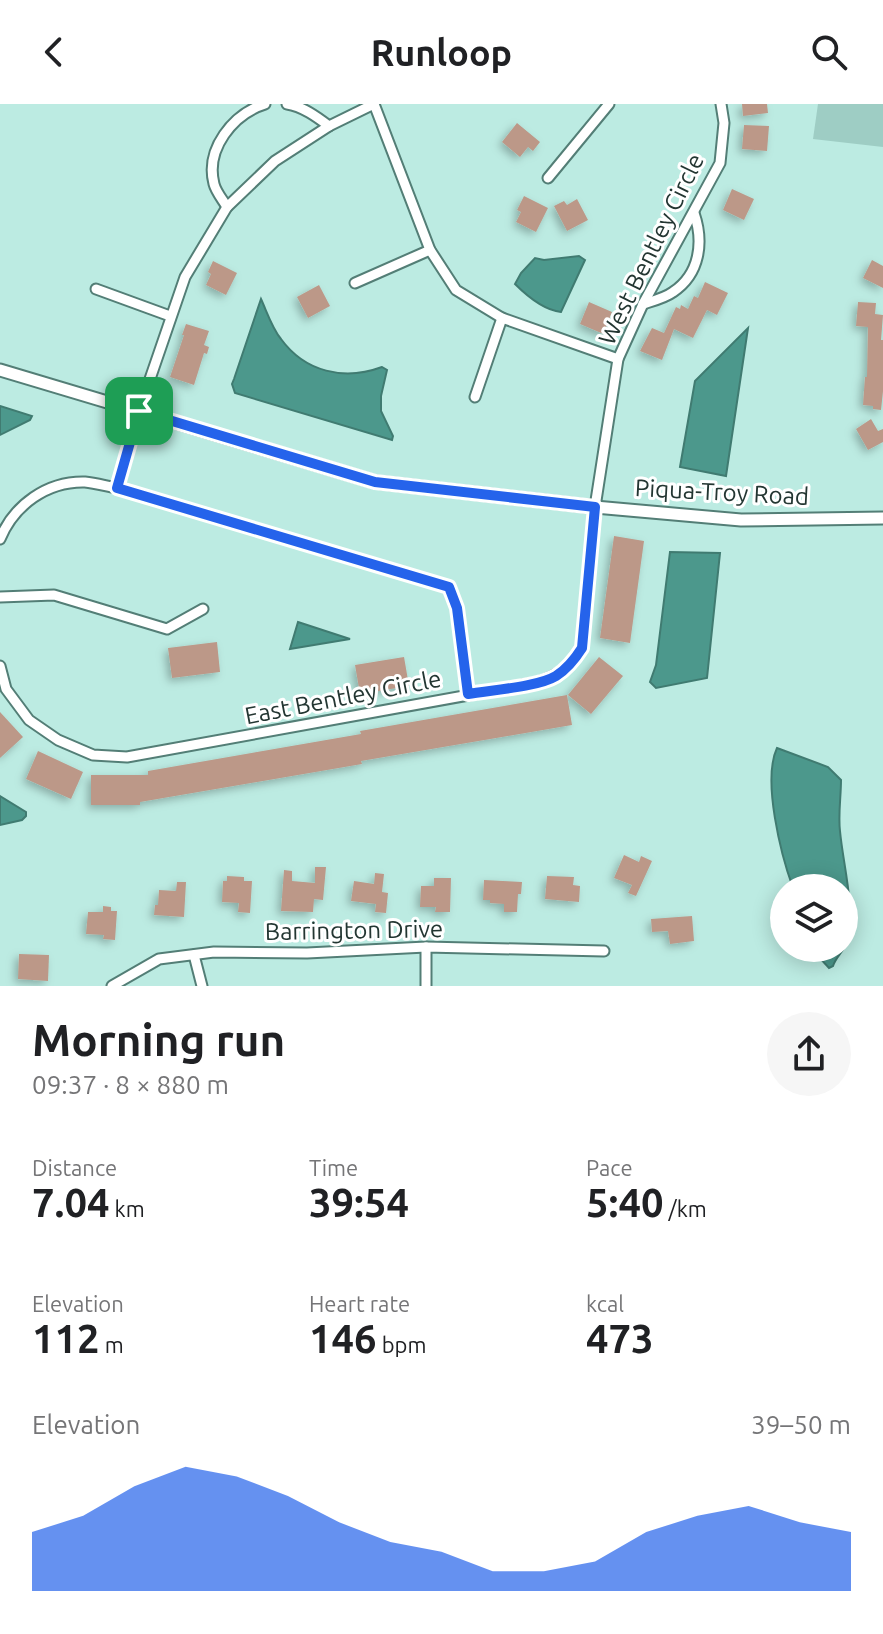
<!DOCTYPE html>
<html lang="en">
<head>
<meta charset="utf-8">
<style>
	:root { --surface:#fff; --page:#f6f6f6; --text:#202124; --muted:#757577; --accent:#2563eb }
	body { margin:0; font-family:Ubuntu,sans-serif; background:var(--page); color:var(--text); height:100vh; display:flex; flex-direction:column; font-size:30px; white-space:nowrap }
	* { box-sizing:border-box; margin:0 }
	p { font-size:26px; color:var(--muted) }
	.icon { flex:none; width:44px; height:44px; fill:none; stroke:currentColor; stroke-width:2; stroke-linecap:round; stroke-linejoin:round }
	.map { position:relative; height:882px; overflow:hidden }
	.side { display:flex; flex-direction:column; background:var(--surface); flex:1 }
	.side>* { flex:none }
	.tools { position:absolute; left:770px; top:770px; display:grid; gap:16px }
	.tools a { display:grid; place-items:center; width:88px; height:88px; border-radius:50%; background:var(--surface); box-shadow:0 4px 20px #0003; font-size:40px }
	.pin { position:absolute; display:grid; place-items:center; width:68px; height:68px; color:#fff; margin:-34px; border-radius:16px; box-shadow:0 4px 12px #0006 }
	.round { display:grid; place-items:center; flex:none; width:84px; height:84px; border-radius:42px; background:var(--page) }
	.summary { display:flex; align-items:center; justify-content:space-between; height:136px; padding:0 32px }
	h1 { font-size:44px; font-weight:600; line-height:60px }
	.stats { display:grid; grid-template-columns:repeat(3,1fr); gap:12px; height:136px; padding:8px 32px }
	.stats div { display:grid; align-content:center }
	.stats b { font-size:40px; font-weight:600 }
	.stats small { font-size:22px; font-weight:400 }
	.stats p { font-size:22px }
	.chart { height:224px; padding:16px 32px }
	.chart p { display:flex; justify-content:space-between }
	.chart svg { width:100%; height:144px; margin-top:8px; fill:var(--accent); opacity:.7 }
	header { display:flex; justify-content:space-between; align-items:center; height:104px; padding:0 32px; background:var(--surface); font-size:36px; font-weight:600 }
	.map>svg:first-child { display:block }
	.green { fill:#9ecdc4 }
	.water { fill:#4c988c; stroke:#407b71; stroke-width:2 }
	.building { fill:#bc9888; filter:url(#shadow) }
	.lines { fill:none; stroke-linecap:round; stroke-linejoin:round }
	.minor-casing { stroke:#537e76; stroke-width:13 }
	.tertiary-casing { stroke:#537e76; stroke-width:15 }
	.minor { stroke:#fff; stroke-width:9 }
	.tertiary { stroke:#fff; stroke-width:11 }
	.route-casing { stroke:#fff; stroke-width:16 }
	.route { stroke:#2563eb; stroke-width:10 }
	.labels { text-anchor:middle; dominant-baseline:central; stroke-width:6; stroke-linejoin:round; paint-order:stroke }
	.street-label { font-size:24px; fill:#233632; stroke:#fff }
</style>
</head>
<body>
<header><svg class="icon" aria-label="back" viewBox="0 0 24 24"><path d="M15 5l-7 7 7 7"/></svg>Runloop<svg class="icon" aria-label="search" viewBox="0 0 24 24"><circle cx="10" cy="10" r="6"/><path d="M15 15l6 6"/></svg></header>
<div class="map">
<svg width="883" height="882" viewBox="0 0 883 882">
	<defs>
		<filter id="shadow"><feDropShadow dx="-3.5" dy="3.5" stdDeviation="4" flood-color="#0004"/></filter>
	</defs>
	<rect width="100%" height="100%" fill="#bcebe2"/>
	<polygon class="green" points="818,0 883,0 883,43 813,35"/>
	<g class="water">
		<path d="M 579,152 L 585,156 L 561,208 C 543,206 527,192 515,180 L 521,169 L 535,154 L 544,156 Z"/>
		<path d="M 261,195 C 267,208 272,224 281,235 C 305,268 344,277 382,263 L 387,266 L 381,292 L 381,307 L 393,332 L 392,336 L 235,289 L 232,280 L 234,275 Z"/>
		<polygon points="748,224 726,372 680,363 695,277"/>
		<polygon points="0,302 32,312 30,316 0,331"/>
		<polygon points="670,448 720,449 707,574 656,584 650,578 656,561"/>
		<polygon points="298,518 350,535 290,545"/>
		<path d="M 777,644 L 828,663 L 841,676 C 841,693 838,711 840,727 C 843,760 855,803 848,835 C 845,847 836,852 833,862 L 829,864 L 817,851 L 814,844 L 844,844 L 844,784 L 793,784 C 781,751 762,676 777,644 Z"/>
		<polygon points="0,692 26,708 26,712 22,716 0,721"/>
	</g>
	<g class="building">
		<polygon points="742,0 767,0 768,9 743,12"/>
		<polygon points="517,19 540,38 533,47 528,43 520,53 502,38"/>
		<polygon points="744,21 769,22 767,47 742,45"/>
		<polygon points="732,85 754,95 744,116 723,106"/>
		<polygon points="524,92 548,104 536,128 516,118 521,108 517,106"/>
		<polygon points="577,95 588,116 567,127 554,102 564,97 567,101"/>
		<polygon points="872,156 883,162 883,184 863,174"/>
		<polygon points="213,157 237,169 226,191 206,181 211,170 208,168"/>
		<polygon points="705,178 728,189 717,211 707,206 693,234 674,225 662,256 640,247 652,224 664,229 676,203 680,205 681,201 688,205 694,192 698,194"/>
		<polygon points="319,181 330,202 308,214 297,193"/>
		<polygon points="589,198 612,208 606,223 609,224 606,231 580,220"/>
		<polygon points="858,198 876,199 875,210 883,211 881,236 883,236 883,287 881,306 873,305 873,302 863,301 865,273 867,273 868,223 856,222"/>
		<polygon points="186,220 209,227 204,241 209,243 207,250 204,249 194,281 170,273 184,231 182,231"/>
		<polygon points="871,315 878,327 883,325 883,338 868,346 856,325"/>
		<polygon points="614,432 644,437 630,539 600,534"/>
		<polygon points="217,538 220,568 172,574 168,544"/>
		<polygon points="404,553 409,582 360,590 355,561"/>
		<polygon points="599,553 623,572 591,610 568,591"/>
		<polygon points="567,591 572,621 361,657 362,660 140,698 140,701 91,701 91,671 148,671 148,667 361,630 360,627"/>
		<polygon points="0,608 23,633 0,654"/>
		<polygon points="38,647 83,668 71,695 26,675"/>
		<polygon points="624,751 639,758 641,752 652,757 636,792 628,789 632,781 614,774"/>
		<polygon points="315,763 326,763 323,796 314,795 313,808 281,807 284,766 292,767 292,777 315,779"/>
		<polygon points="375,769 384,770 382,788 388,789 386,809 375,808 376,800 351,797 354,777 374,780"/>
		<polygon points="227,772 244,773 244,777 252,777 250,809 238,808 239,799 222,798 223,777 227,777"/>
		<polygon points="547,772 574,773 573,781 580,782 579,798 545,795"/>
		<polygon points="434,774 451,774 450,808 435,808 436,803 420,803 421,782 434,782"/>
		<polygon points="484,776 522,778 521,790 518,790 517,808 504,808 504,800 490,799 490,796 483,796"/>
		<polygon points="177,778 186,778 184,813 154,811 155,801 158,801 159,786 176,787"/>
		<polygon points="103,802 111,803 111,807 117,807 115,836 103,835 104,831 86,830 88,808 103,808"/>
		<polygon points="692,812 694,837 670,840 668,827 652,828 651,815"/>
		<polygon points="19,850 49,851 48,877 18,875"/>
	</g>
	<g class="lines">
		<g class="minor-casing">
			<g id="minor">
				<path d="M 287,0 C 302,2 317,13 329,22"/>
				<polyline points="374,0 430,146 456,186 502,214 618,255"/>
				<polyline points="548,74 609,0"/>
				<path d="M 227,103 C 223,96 216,88 214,80 C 205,45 233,10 265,0"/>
				<polyline points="355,179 430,146"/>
				<polyline points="96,185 170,212"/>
				<path d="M 643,200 C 653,197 665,194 673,188 C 700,170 704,138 694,109"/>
				<polyline points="475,293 502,214"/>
				<polyline points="117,384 449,483 457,504 468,590"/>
				<path d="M 0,435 C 14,401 47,377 85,378 C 95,379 106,382 117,384 L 139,307 L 185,173 L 227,103 L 275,57 L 329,22 L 374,0"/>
				<polyline points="0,493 54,491 167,525 203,505"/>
				<path d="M 0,562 L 6,585 L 29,616 L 58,636 L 93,651 L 127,653 L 535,579 C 560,571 567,565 582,544 L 595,403 L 618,255 L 643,200 L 720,59 L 724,19 L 721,0"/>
				<polyline points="194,851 202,882"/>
				<polyline points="112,882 159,855 214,848 307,849 426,843 604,847"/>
				<polyline points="426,882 426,843"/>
			</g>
		</g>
		<g class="tertiary-casing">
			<polyline id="tertiary" points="0,266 375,378 595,403 741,416 883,414"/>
		</g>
		<use href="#minor" class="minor"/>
		<use href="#tertiary" class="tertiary"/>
	</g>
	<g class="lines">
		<g class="route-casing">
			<path id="route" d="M 139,307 L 375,378 L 595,403 L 582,544 C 575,555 567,565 556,572 C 538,583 491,586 468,590 L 457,504 L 449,483 L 117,384 Z"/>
		</g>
		<use href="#route" class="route"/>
	</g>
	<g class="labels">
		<g class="street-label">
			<text transform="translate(651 145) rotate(-64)">West Bentley Circle</text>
			<text transform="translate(722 388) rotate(3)">Piqua-Troy Road</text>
			<text transform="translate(343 593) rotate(-11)">East Bentley Circle</text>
			<text transform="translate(354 826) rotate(-1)">Barrington Drive</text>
		</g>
	</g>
</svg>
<div class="tools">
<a><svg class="icon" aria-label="layers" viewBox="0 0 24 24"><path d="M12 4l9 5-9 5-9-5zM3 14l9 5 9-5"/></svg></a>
</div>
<div class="pin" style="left:139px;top:307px;background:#1e9e55"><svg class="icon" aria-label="arrive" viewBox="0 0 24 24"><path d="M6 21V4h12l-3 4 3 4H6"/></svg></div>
</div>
<section class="side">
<div class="summary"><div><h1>Morning run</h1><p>09:37 · 8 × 880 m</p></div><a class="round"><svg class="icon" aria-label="share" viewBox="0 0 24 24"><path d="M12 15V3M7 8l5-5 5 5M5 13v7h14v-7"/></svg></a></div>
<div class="stats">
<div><p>Distance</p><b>7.04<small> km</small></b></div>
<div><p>Time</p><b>39:54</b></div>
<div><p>Pace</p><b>5:40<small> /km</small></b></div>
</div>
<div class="stats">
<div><p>Elevation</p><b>112<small> m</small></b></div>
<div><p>Heart rate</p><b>146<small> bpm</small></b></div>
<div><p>kcal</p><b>473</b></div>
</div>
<div class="chart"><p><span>Elevation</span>39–50 m</p>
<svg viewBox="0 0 160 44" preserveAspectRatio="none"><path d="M0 44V26L10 21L20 12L30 6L40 9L50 15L60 23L70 29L80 32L90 38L100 38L110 35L120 26L130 21L140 18L150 23L160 26V44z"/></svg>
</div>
</section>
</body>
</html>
